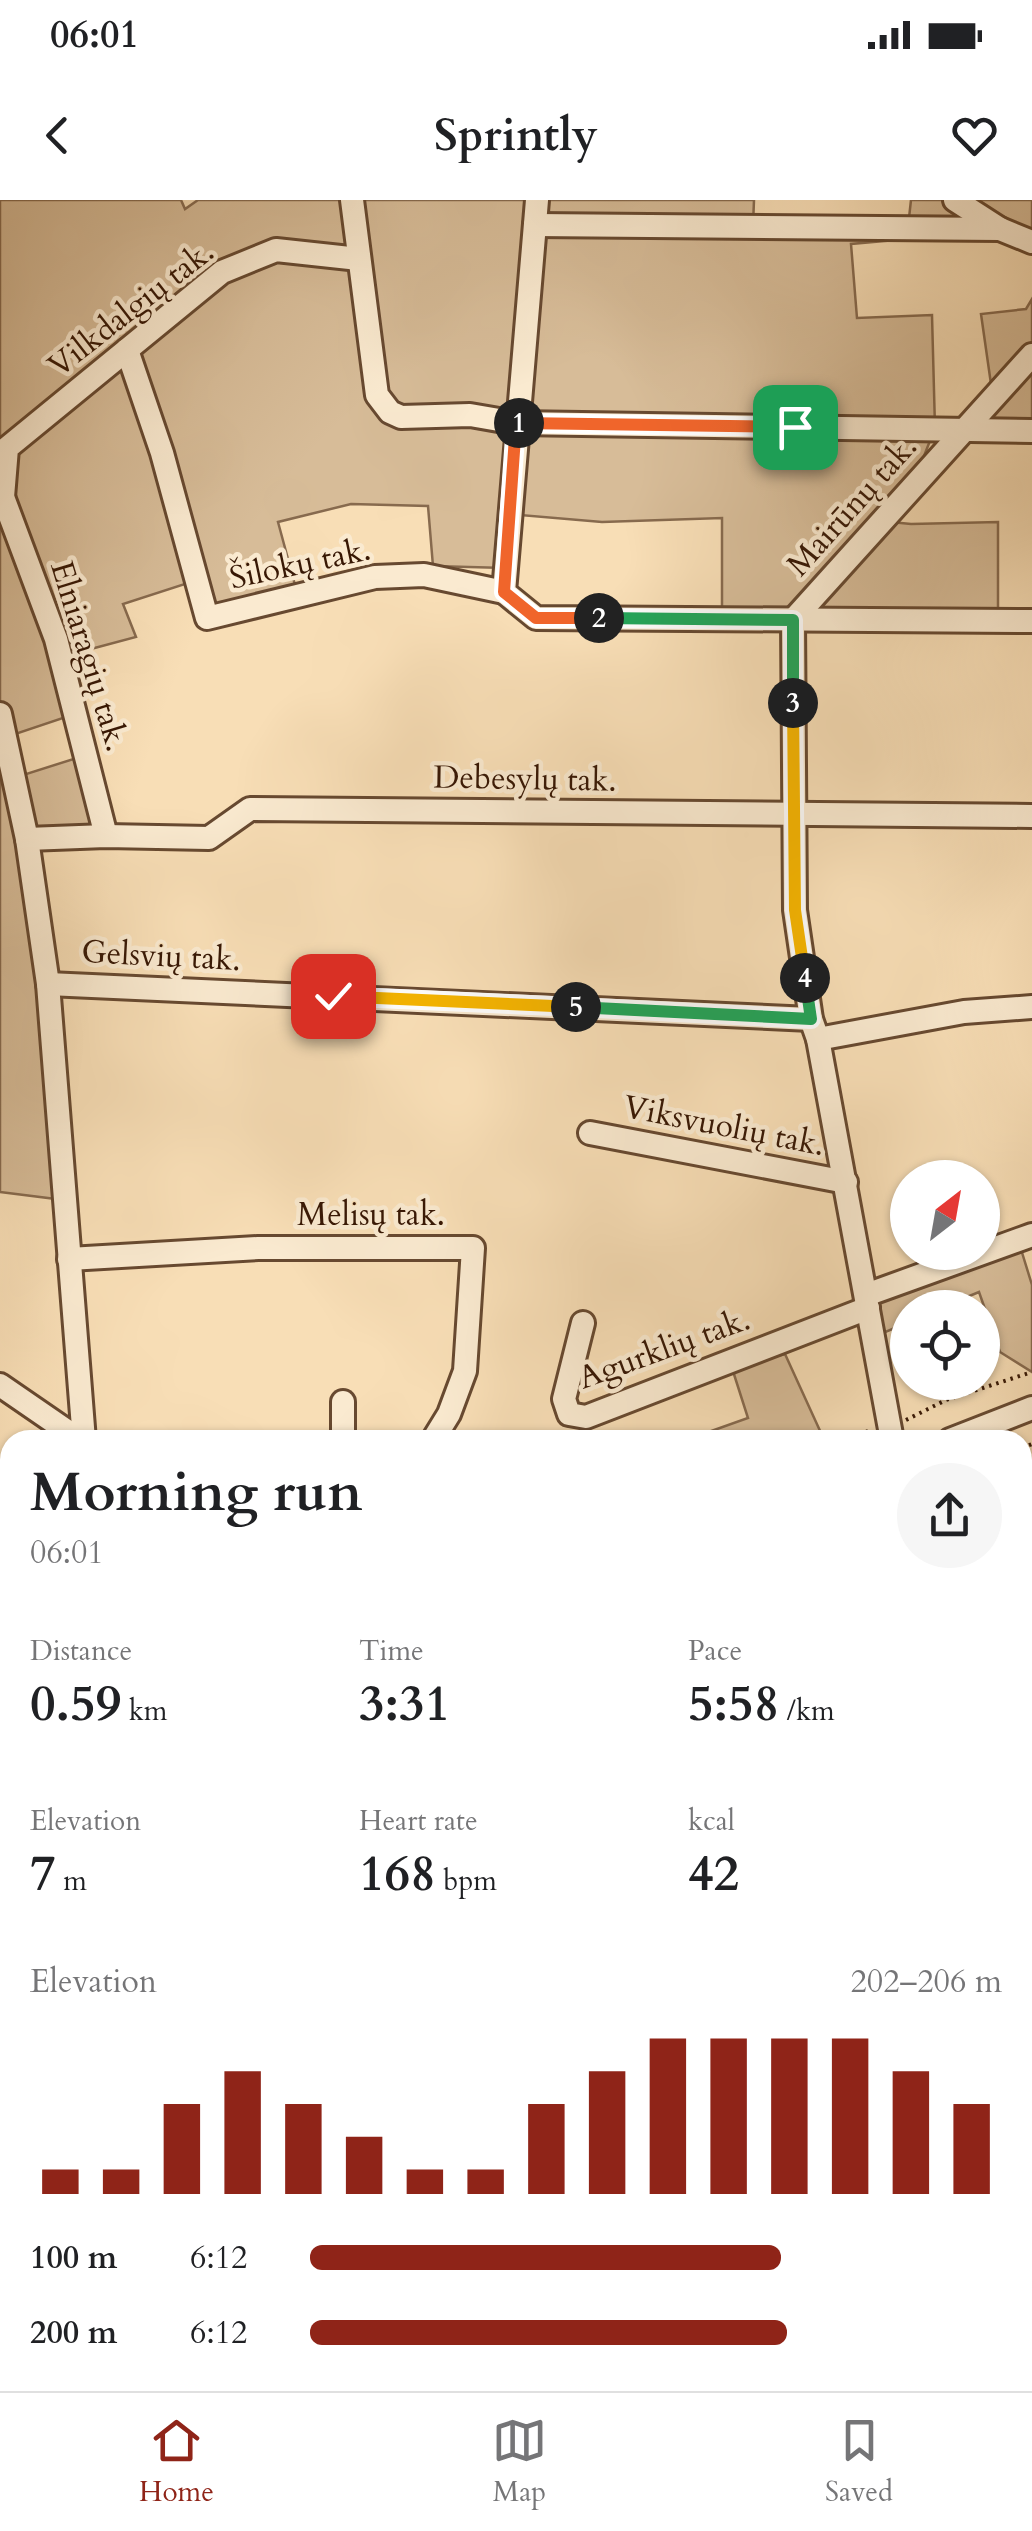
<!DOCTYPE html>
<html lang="en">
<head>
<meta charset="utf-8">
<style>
	:root { --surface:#fff; --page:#f6f6f6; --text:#202124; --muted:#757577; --line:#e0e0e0; --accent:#8f2418 }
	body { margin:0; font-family:Cardo,serif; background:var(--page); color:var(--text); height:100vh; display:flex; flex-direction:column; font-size:38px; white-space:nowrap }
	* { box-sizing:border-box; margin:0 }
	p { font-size:32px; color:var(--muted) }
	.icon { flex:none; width:55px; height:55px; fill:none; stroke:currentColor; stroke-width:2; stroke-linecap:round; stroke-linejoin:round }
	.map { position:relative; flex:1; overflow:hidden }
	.panel { position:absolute; left:0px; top:1230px; width:1032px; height:962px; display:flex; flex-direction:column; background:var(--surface); border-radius:30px 30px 0 0; box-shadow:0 2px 8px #0004 }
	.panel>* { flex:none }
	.needle { width:65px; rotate:31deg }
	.fabs { position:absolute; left:890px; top:960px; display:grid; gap:20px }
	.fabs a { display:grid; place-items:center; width:110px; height:110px; border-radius:50%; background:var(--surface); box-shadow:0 2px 8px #0004; font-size:50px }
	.pin { position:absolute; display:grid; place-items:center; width:85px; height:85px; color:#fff; margin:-42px; border-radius:20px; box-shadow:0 5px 15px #0006 }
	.km { position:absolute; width:50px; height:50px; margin:-25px; border-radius:50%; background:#222; color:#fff; font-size:28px; line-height:50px; text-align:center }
	.round { display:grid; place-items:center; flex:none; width:105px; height:105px; border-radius:52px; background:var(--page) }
	.head { display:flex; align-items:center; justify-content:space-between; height:170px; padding:0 30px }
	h1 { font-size:55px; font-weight:700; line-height:75px }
	.metrics { display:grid; grid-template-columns:repeat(3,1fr); gap:15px; height:170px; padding:10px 30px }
	.metrics div { display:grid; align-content:center }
	.metrics b { font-size:50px; font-weight:700 }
	.metrics small { font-size:28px; font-weight:400 }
	.metrics p { font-size:28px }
	.chart { height:280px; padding:20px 30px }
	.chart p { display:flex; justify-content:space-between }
	.chart svg { width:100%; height:180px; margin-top:10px; stroke:var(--accent); stroke-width:6 }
	ul { padding:0 30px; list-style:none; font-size:32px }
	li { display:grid; grid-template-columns:160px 120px 1fr; align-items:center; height:75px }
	li i { height:25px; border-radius:12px; background:var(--accent) }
	.status { display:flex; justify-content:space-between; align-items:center; height:70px; padding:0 50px; background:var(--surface); direction:ltr }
	.status svg { height:28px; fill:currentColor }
	header { display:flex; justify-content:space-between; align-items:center; height:130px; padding:0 30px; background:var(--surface); font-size:45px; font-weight:700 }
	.menu { display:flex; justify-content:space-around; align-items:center; height:140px; border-top:2px solid var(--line); background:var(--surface); font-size:28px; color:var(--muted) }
	.menu a { display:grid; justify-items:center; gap:5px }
	.menu .current { color:var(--accent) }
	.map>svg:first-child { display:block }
	.green { fill:#d7bc98; stroke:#876a4e; stroke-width:2.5 }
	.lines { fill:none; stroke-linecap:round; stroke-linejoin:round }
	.minor-casing { stroke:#674930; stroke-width:28 }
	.highway-casing { stroke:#371704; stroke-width:40 }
	.path { stroke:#371704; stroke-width:4; stroke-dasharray:2.5 5; stroke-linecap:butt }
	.minor { stroke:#faead0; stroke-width:22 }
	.highway { stroke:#f8deb6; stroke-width:35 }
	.split-1-casing { stroke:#fff; stroke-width:20 }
	.split-2-casing { stroke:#fff; stroke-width:20 }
	.split-3-casing { stroke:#fff; stroke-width:20 }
	.split-4-casing { stroke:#fff; stroke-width:20 }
	.split-5-casing { stroke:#fff; stroke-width:20 }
	.split-6-casing { stroke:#fff; stroke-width:20 }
	.split-1 { stroke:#f0652b; stroke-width:12 }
	.split-2 { stroke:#f0652b; stroke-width:12 }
	.split-3 { stroke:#22a559; stroke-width:12 }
	.split-4 { stroke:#f5b400; stroke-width:12 }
	.split-5 { stroke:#22a559; stroke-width:12 }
	.split-6 { stroke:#f5b400; stroke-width:12 }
	.labels { text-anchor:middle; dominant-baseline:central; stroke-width:9; stroke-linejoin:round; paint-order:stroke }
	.street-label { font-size:32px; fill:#371704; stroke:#faead0 }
</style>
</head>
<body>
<div class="status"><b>06:01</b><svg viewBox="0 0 49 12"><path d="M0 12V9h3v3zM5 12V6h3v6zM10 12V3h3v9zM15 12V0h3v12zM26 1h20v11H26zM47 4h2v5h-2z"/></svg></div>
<header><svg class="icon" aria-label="back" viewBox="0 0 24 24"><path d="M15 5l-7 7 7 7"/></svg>Sprintly<svg class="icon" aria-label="heart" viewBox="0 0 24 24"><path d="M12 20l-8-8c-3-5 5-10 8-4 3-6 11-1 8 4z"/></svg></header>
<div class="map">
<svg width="1032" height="2191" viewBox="0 0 1032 2191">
	<rect width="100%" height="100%" fill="#f8deb6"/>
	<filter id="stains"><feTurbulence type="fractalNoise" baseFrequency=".002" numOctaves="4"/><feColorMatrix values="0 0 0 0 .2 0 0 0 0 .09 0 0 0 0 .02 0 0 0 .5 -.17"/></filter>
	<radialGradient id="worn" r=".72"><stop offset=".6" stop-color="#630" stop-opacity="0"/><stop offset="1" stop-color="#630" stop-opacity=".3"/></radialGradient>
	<g class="green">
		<polygon points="0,0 181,0 185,9 198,0 754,0 753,26 908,27 911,0 1032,0 1032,47 997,31 851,44 857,118 932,115 935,228 924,256 870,320 911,324 998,322 998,421 722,420 722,318 602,322 509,314 505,368 433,366 428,306 351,304 278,322 298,396 207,418 197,380 123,404 136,437 61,457 75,514 6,537 14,578 86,555 106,636 27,639 64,1000 0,992"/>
		<polygon points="1032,99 1032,223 985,222 993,198 981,114 1026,109"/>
		<polygon points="1020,1046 1032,1085 1032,1172 1000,1152 979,1092 943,1107 908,1108 907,1123 883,1133 877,1095"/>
		<polygon points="785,1154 821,1233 814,1240 686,1240 748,1218 732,1168"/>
		<polygon points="281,2183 426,2182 470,2191 279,2191"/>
	</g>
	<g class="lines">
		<g class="minor-casing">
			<g id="minor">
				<polyline points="352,0 377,195 390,212 401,217 470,215 516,223 1032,231"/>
				<polyline points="537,0 504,392 536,418 1032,421"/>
				<polyline points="955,0 1000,29 1032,42"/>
				<polyline points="535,25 1000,29"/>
				<polyline points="127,150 162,253 207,418 375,377 424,375 504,392"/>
				<polyline points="3,297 56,439 106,636"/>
				<polyline points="0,298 3,297 7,248 222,72 276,50 359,59"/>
				<polyline points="0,514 27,639 48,784 84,1240"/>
				<polyline points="27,639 106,636 209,638 250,609 1032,616"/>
				<polyline points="48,784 811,819"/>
				<polyline points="818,839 964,812 1032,807"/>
				<polyline points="590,933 846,982"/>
				<polyline points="69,1059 258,1048 473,1048 465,1171 449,1214 433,1240"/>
				<polyline points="866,1095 1032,1035"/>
				<polyline points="583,1123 564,1199 569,1214 586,1217 868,1108"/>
				<polyline points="0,1185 80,1240"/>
				<polyline points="343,1240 343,1202"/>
				<polyline points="892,1240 818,839 811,819 795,710 793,420 1032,155"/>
				<polyline points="950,1240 1032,1208"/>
				<polyline points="0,1452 10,1450"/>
				<polyline points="1022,1474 1032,1471"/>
				<polyline points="1022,1877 1032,1919"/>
			</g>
		</g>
		<g class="highway-casing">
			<g id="highway">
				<polyline points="1022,2089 1032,2084"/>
				<polyline points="1022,2175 1032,2180"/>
				<polyline points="793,2191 812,2182"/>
			</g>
		</g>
		<g class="path">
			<polyline points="906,1220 946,1200 1032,1172"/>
			<polyline points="845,1240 868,1231"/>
			<polyline points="1022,1248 1032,1244"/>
			<polyline points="0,1480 10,1478"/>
		</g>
		<use href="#minor" class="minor"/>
		<use href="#highway" class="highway"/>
	</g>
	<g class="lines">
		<g class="split-1-casing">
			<polyline id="split-1" points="519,223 795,227"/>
		</g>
		<g class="split-2-casing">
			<polyline id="split-2" points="519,223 516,223 504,392 536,418 599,418"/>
		</g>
		<g class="split-3-casing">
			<polyline id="split-3" points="599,418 793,420 793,503"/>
		</g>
		<g class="split-4-casing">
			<polyline id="split-4" points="793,503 795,710 805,778"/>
		</g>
		<g class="split-5-casing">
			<polyline id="split-5" points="576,807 811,819 805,778"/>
		</g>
		<g class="split-6-casing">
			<polyline id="split-6" points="333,796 576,807"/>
		</g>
		<use href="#split-1" class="split-1"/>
		<use href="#split-2" class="split-2"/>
		<use href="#split-3" class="split-3"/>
		<use href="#split-4" class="split-4"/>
		<use href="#split-5" class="split-5"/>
		<use href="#split-6" class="split-6"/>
	</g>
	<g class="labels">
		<g class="street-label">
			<text transform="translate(131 109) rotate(-38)">Vilkdalgių tak.</text>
			<text transform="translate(852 306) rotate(-48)">Mairūnų tak.</text>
			<text transform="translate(300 364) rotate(-12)">Šilokų tak.</text>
			<text transform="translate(89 456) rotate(73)">Elniaragių tak.</text>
			<text transform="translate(525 579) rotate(1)">Debesylų tak.</text>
			<text transform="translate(161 756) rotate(3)">Gelsvių tak.</text>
			<text transform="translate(724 926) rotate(11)">Viksvuolių tak.</text>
			<text x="371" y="1015">Melisų tak.</text>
			<text transform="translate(664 1149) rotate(-20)">Agurklių tak.</text>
		</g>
	</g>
	<rect width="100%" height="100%" filter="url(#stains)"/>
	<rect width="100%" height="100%" fill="url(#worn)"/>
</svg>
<div class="fabs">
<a><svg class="needle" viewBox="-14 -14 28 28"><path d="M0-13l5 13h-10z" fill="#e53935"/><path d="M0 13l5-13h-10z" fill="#757577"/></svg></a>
<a><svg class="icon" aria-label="locate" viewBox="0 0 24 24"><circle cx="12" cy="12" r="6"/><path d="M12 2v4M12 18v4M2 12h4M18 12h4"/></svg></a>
</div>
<div class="pin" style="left:795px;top:227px;background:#1e9e55"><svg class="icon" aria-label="arrive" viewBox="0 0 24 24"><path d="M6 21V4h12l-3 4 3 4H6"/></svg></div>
<div class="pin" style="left:333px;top:796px;background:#d93025"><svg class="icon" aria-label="check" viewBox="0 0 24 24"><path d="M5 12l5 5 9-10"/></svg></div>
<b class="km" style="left:519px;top:223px">1</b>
<b class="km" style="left:599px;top:418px">2</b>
<b class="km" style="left:793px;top:503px">3</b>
<b class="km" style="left:805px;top:778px">4</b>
<b class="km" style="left:576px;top:807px">5</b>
<section class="panel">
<div class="head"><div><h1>Morning run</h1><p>06:01</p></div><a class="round"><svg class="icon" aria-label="share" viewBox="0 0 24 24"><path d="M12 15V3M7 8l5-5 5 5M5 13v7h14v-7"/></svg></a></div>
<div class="metrics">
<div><p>Distance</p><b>0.59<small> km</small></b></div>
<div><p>Time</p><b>3:31</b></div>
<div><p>Pace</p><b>5:58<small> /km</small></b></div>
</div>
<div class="metrics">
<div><p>Elevation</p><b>7<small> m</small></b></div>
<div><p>Heart rate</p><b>168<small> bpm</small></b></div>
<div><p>kcal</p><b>42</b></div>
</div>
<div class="chart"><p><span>Elevation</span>202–206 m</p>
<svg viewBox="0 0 160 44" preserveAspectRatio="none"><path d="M5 44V38M15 44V38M25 44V22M35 44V14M45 44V22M55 44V30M65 44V38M75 44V38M85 44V22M95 44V14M105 44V6M115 44V6M125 44V6M135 44V6M145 44V14M155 44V22"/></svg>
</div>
<ul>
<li><b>100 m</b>6:12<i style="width:68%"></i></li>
<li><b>200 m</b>6:12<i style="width:69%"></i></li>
</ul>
</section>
</div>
<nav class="menu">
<a class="current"><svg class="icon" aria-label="home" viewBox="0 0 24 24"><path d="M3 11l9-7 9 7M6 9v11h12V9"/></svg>Home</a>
<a><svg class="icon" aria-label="map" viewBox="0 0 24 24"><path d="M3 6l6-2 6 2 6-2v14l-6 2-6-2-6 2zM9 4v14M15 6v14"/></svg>Map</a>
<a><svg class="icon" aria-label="saved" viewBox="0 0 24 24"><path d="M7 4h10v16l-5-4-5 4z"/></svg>Saved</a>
</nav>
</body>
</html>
